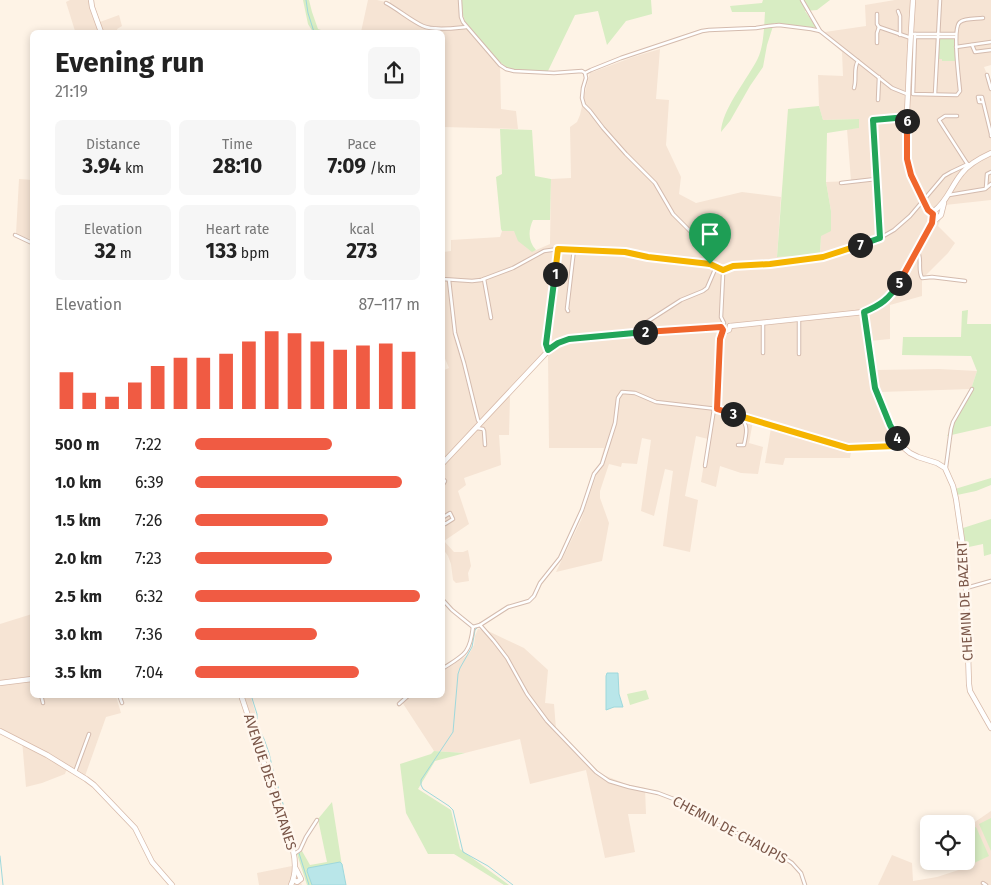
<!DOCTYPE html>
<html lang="en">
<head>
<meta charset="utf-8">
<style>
	:root { --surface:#fff; --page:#f6f6f6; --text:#222; --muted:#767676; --accent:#f05b43 }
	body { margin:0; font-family:"Fira Sans",sans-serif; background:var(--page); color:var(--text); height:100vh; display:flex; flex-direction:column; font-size:19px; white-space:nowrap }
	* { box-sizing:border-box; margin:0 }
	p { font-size:16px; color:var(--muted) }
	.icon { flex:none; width:28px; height:28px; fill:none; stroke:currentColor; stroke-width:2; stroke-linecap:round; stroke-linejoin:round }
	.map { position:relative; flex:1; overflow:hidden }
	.side { position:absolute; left:30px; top:30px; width:415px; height:668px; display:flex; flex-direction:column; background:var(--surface); border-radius:8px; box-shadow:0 2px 8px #0003 }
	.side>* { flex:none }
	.controls { position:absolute; left:920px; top:815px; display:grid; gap:10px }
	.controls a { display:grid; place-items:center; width:55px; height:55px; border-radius:8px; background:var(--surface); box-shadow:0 2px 8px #0003; font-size:25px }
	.pin { position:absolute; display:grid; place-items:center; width:42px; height:42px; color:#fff; margin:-51px -21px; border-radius:50% 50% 50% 0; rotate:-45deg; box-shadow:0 0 5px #0007 }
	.pin .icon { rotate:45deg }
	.km { position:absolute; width:25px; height:25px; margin:-12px; border-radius:50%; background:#222; color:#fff; font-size:14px; line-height:25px; text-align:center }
	.round { display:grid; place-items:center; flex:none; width:52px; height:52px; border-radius:8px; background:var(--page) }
	.headline { display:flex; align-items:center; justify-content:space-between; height:85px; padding:0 25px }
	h1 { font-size:28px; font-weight:700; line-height:38px }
	.metrics { display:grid; grid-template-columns:repeat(3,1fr); gap:8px; height:85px; padding:5px 25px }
	.metrics div { display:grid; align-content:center; border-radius:8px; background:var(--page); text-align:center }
	.metrics b { font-size:21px; font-weight:700 }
	.metrics small { font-size:14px; font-weight:400 }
	.metrics p { font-size:14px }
	.chart { height:140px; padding:10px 25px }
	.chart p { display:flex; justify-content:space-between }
	.chart svg { width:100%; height:90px; margin-top:5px; stroke:var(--accent); stroke-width:6 }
	ul { padding:0 25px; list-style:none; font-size:16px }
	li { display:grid; grid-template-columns:80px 60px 1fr; align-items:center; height:38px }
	li i { height:12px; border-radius:6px; background:var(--accent) }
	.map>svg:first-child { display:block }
	.residential { fill:#f6e4d4 }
	.green { fill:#d8edc3 }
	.water { fill:#b9e6e9; stroke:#9ed8dc }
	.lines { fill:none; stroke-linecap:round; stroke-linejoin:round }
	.stream { stroke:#9ed8dc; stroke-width:1 }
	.street-casing { stroke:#d4bbae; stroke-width:4.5 }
	.secondary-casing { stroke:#d7baaa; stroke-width:6 }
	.street { stroke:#fff; stroke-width:2.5 }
	.secondary { stroke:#fff; stroke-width:4.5 }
	.split-1-casing { stroke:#fff; stroke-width:10 }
	.split-2-casing { stroke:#fff; stroke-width:10 }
	.split-3-casing { stroke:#fff; stroke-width:10 }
	.split-4-casing { stroke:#fff; stroke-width:10 }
	.split-5-casing { stroke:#fff; stroke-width:10 }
	.split-6-casing { stroke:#fff; stroke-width:10 }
	.split-7-casing { stroke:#fff; stroke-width:10 }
	.split-8-casing { stroke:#fff; stroke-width:10 }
	.split-1 { stroke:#f5b400; stroke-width:6 }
	.split-2 { stroke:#22a559; stroke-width:6 }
	.split-3 { stroke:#f0652b; stroke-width:6 }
	.split-4 { stroke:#f5b400; stroke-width:6 }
	.split-5 { stroke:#22a559; stroke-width:6 }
	.split-6 { stroke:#f0652b; stroke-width:6 }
	.split-7 { stroke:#22a559; stroke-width:6 }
	.split-8 { stroke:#f5b400; stroke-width:6 }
	.labels { text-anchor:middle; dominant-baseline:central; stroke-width:5; stroke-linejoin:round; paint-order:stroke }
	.street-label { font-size:14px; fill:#7a5648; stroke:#fff7ee }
</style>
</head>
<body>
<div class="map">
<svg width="991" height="885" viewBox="0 0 991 885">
	<rect width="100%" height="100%" fill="#fef3e6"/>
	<g class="residential">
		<polygon points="70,0 92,0 100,22 119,15 122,26 117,29 118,32 71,32 75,31 66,2"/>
		<polygon points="368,0 377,0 390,3 390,0 461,0 463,16 500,63 501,109 516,111 518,129 443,127 442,32 361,32"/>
		<polygon points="895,0 991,0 991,65 984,67 991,84 991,200 945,205 944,211 938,226 955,243 948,253 922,279 922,296 890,305 890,339 870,341 875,370 939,369 977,371 971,389 880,392 905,451 891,449 851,452 850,458 785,458 783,465 765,463 771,428 753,421 749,443 763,447 758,474 741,473 720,466 716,487 701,482 708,439 696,436 685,496 698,500 690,552 663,546 673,471 665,469 654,516 641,511 651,440 642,438 637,464 622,463 621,467 609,464 600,491 600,498 609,523 602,561 556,572 581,520 595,479 604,448 549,448 548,354 510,396 509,435 499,435 501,465 464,478 466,485 458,491 469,524 444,541 454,552 463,552 468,550 471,566 468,573 469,581 456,583 453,580 451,564 448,556 443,549 442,371 449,368 443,354 443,252 451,251 451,240 500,237 502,231 514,231 534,251 550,244 551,179 571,178 570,127 577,122 580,115 587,84 590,73 633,57 660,49 656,99 669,100 666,145 681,177 679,194 696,203 742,192 781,197 777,257 820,255 821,236 831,211 826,182 851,181 847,129 859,128 859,119 823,120 819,106 818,75 843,76 842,52 824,36 825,32 866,26 865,5"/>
		<polygon points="19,179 32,180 32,276 30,239 16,234"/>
		<polygon points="32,614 32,695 119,695 116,696 121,713 106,717 85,776 68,765 65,774 42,783 26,787 22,740 0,728 0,624"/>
		<polygon points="478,629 488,631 524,648 548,670 545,703 554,704 556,729 601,774 626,784 645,788 646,814 628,814 635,852 605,858 586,770 530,784 520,739 465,753 434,751 402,702 411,695 442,695 443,671 469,654 474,645 475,636"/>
		<polygon points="243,695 250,695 255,711 256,720 252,721"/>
		<polygon points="991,811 991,885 878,885 892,855 912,863 913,881 937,877 968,867 966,861 966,828"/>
		<polygon points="292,866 302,885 259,885 257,873"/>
	</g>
	<g class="green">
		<polygon points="303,0 309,0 312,12 318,29 321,30 338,32 313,32 308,24"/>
		<path d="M 461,0 L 651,0 L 652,14 L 626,21 L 607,45 L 598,11 L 575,15 L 548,71 C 537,71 523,72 512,70 C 501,67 472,33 466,23 C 462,16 462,8 461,0 Z"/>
		<path d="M 763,0 L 830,0 L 817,10 L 805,11 L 817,28 L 774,23 L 767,45 L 763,67 L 750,86 L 730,121 L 721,132 C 722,110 745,82 756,62 C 764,49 764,27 765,12 L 732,12 L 730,6 L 762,3 Z"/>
		<polygon points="942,38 952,38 954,40 956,61 942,61 942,59 938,59 939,40"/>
		<polygon points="819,106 823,120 859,119 859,128 827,133 826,182 831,211 831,231 821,236 820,255 777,257 788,109"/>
		<path d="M 500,129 L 532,130 L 535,176 L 551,179 L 550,220 L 533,220 C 528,231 528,241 536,250 L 532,252 L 518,241 L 514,231 L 502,231 L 501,229 L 496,177 L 502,174 Z"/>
		<polygon points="968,310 967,324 991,324 991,426 947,436 971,389 977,371 971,356 902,355 903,337 961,337 962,311"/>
		<polygon points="991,478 991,485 976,491 957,495 955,489"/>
		<polygon points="991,519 991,554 984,556 983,544 964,548 963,528"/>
		<polygon points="646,690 649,699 630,705 627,694"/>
		<polygon points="434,751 465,753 435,761 418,789 451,810 460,849 509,885 504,885 454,854 428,854 406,813 400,764 431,754"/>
		<polygon points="332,802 345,885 307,885 297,854 302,851 310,865 327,862 318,819"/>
		<polygon points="991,818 991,851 979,824"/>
		<polygon points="976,827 989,856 972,864 966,853 966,832"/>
	</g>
	<g class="water">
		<polygon points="607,673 618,673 619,694 623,707 614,707 606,710 606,676"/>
		<polygon points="340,862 342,864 346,885 312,885 307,871 308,868"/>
	</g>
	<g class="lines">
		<g class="stream">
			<polyline points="306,0 308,13 314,32"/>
			<polyline points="479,626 475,630 472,647 460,668 458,674 453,732 421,780 421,785 423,789 449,806 453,810 463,852 488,866 513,885"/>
			<polyline points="251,695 257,714 257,725 264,739 269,753 273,770 297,851"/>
			<polyline points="299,853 309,885"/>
			<polyline points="0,856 3,885"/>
		</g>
		<g class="street-casing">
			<g id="street">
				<polyline points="460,0 461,17 463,22 500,65 506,69 514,71 554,73 582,71 585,73 586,78 583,88 582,98 584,105 590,111 603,128 626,154 655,183 673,214 707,248 710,264 723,270 723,275 721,317 724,323"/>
				<polyline points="802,0 820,31"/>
				<path d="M 386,3 C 399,10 410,20 423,26 C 434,31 455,28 466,27"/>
				<polyline points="898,11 900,16 900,35"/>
				<polyline points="877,14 877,24 879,27 911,38"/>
				<polyline points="914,34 955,34"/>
				<path d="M 915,34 L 913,94 L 957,95 L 960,91 C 959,80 952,27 960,22 C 965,18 977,19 983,18"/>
				<polyline points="915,37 955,37"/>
				<polyline points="877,43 877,33 879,27"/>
				<polyline points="972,45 975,52 991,50"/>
				<polyline points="956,47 991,42"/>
				<polyline points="585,73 591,70 621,58 702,31 709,30 756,28 769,26 779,25 811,29 820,31 892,88 907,94"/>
				<polyline points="987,75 991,89"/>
				<path d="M 854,88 C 857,79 853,68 858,61"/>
				<polyline points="935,94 940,0"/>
				<polyline points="878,100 879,77"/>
				<polyline points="983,102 979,102 978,97 982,97 991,134 991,136"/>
				<polyline points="957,116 945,116 939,120 968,165"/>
				<polyline points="841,183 876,179"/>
				<polyline points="986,188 987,174 991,172"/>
				<polyline points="949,195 985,189 991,184"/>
				<polyline points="15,235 32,243"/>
				<polyline points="880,238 873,120 907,117"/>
				<path d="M 917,250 C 923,258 917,269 922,278 L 932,277 L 965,281"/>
				<polyline points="723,270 733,266 770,264 823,257 880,238 894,230 910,216 944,176 951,172 968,164"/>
				<polyline points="442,279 472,281 481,280 513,268 544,251 558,249 625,252 648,257 710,264"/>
				<polyline points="484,279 491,318"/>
				<polyline points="449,280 455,333 464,363 478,420 480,423"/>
				<polyline points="568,311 567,309 574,249"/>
				<polyline points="799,319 799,354"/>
				<polyline points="639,327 681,300 703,291 707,288 716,267"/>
				<polyline points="548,351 546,344 558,249"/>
				<polyline points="763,353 763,322"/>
				<polyline points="717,409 720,339 723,331"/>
				<polyline points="477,428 483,429 484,431 485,445"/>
				<path d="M 738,445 L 744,445 C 746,435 749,426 741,418"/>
				<polyline points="705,466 714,409"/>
				<polyline points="945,468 946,467 951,429 953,422 972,389"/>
				<polyline points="442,478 445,481 442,486"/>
				<polyline points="442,518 450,513 453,519 445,524 442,521"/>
				<polyline points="966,588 991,581"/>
				<polyline points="442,599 452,610 473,627"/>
				<polyline points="480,625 494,641 507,658 527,694 547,721 596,772 609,781 629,787 658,793 679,801 692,808 707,820 764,845 792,863 801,873 805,885"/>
				<polyline points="473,627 480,625 508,607 529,601 534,596 540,583 560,558 582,510 594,474 602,464 615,423 618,398 622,392 635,393 656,402 717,409 848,448 895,445 900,443"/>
				<path d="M 442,669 C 464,655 470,654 473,627"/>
				<polyline points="41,695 43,703"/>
				<polyline points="119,695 122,703"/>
				<polyline points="399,704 409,695"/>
				<polyline points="75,772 89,734"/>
				<polyline points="294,854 300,850 306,837 317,820"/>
				<polyline points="983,883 986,885"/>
			</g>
		</g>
		<g class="secondary-casing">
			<g id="secondary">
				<polyline points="91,0 92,7 101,32"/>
				<path d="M 913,0 C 911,31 909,62 908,93 C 907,113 905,139 907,159 C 909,171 923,208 933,214"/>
				<path d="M 932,223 L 934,211 C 947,202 951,186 962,173 C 969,164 980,158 991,153"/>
				<polyline points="864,312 875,388 896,436 904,448 910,453 918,457 937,463 945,468 953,486 956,499 965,560 969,684 970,691 991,728"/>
				<polyline points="730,326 864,312 881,304 888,298 897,285 932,223 941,215 944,203"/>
				<polyline points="721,327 722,330 726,331 729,330 730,326"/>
				<path d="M 442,464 L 548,351 C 557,344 565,340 577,338 L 661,331 L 721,327"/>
				<polyline points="0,683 32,679"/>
				<path d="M 241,695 L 293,850 C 296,863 296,874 291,885"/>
				<polyline points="0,731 47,755 86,779 94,785 135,828 152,862 172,885"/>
				<polyline points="294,880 297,882 301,879 296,869"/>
			</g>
		</g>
		<use href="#street" class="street"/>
		<use href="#secondary" class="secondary"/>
	</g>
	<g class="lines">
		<g class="split-1-casing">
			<polyline id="split-1" points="555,274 558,249 625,252 648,257 710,264"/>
		</g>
		<g class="split-2-casing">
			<polyline id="split-2" points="555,274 546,344 548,350 558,343 569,339 645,332"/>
		</g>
		<g class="split-3-casing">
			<polyline id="split-3" points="645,332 721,327 723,330 720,339 717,409 733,414"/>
		</g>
		<g class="split-4-casing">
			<polyline id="split-4" points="733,414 848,448 895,446 900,443 897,438"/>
		</g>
		<g class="split-5-casing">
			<path id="split-5" d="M 897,438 L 890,425 L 875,388 L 864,312 C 881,305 889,299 899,283"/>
		</g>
		<g class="split-6-casing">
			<polyline id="split-6" points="899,283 932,223 933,214 928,210 911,175 907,159 907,121"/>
		</g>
		<g class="split-7-casing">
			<polyline id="split-7" points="860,245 880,238 873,120 907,117 907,121"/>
		</g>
		<g class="split-8-casing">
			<polyline id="split-8" points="710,264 723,270 733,266 770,264 823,257 860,245"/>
		</g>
		<use href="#split-1" class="split-1"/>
		<use href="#split-2" class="split-2"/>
		<use href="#split-3" class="split-3"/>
		<use href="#split-4" class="split-4"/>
		<use href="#split-5" class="split-5"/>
		<use href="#split-6" class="split-6"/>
		<use href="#split-7" class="split-7"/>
		<use href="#split-8" class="split-8"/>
	</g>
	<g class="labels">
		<g class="street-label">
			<text transform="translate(965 601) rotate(-93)">CHEMIN DE BAZERT</text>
			<text transform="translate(270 782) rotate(72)">AVENUE DES PLATANES</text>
			<text transform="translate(730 830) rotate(28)">CHEMIN DE CHAUPIS</text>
		</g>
	</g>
</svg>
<div class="controls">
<a><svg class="icon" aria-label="locate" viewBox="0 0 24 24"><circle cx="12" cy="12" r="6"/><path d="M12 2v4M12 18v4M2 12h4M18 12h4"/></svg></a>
</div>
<div class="pin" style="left:710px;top:264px;background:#1e9e55"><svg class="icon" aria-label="arrive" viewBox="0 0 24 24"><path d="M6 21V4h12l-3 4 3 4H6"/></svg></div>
<b class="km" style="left:555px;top:274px">1</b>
<b class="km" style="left:645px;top:332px">2</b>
<b class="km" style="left:733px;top:414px">3</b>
<b class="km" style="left:897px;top:438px">4</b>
<b class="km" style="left:899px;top:283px">5</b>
<b class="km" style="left:907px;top:121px">6</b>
<b class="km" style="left:860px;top:245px">7</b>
<section class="side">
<div class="headline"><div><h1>Evening run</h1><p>21:19</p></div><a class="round"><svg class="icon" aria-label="share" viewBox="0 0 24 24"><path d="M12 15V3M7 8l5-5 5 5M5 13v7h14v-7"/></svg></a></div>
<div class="metrics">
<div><p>Distance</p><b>3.94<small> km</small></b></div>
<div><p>Time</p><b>28:10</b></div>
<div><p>Pace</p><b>7:09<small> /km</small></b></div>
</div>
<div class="metrics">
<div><p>Elevation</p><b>32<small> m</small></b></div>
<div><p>Heart rate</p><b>133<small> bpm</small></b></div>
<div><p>kcal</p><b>273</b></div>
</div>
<div class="chart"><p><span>Elevation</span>87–117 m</p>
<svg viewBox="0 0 160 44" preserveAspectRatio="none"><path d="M5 44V26M15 44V36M25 44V38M35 44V31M45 44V23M55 44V19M65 44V19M75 44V17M85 44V11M95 44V6M105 44V7M115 44V11M125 44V15M135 44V13M145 44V12M155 44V16"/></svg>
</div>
<ul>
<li><b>500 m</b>7:22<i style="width:61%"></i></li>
<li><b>1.0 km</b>6:39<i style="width:92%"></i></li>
<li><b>1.5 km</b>7:26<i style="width:59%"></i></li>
<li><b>2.0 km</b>7:23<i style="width:61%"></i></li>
<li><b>2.5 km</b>6:32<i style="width:100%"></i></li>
<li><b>3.0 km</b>7:36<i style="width:54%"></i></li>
<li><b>3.5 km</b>7:04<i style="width:73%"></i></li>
</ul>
</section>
</div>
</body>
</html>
